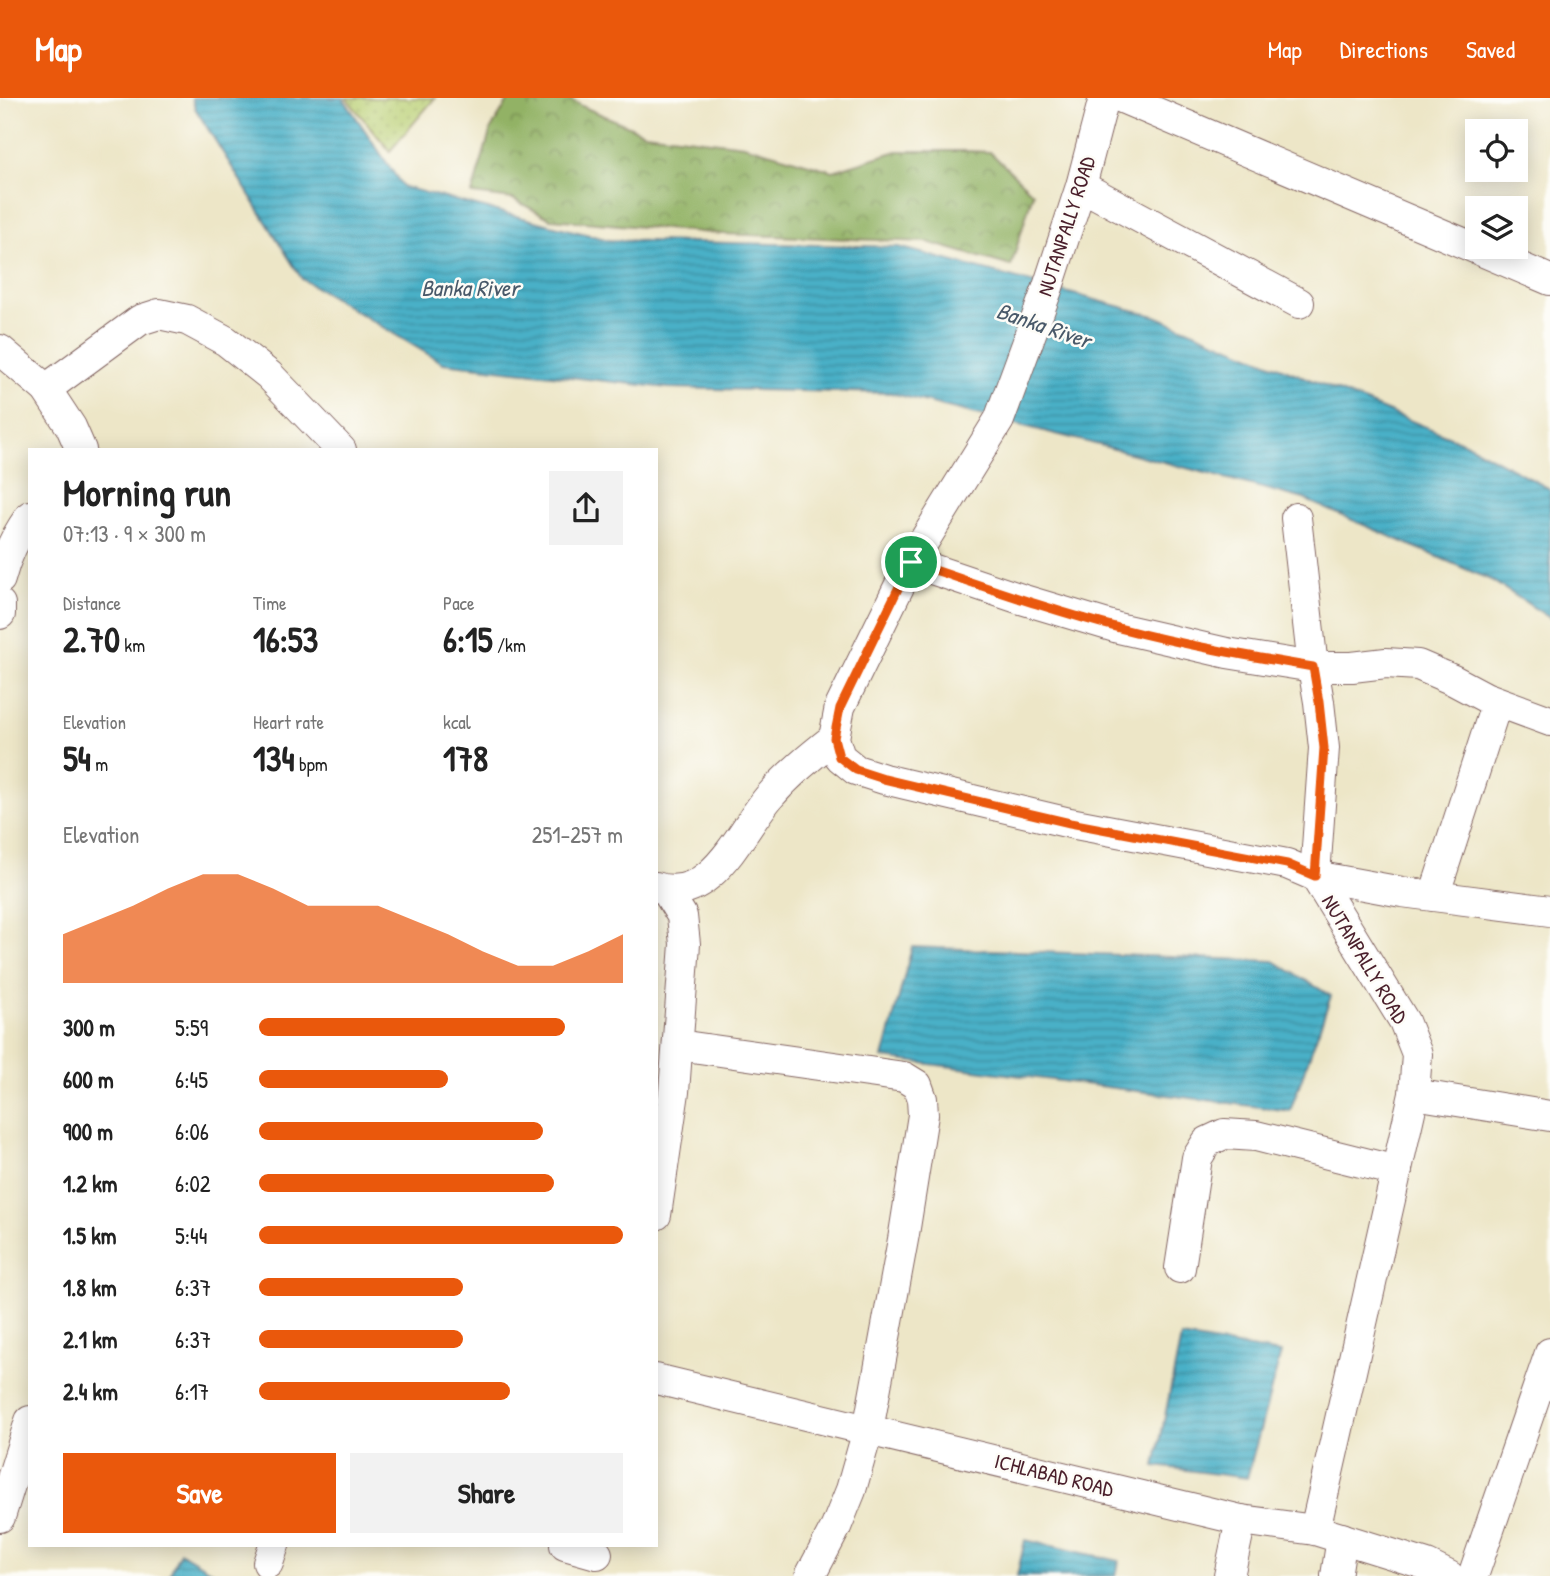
<!DOCTYPE html>
<html lang="en">
<head>
<meta charset="utf-8">
<style>
	:root { --surface:#fff; --page:#f2f2f2; --text:#222; --muted:#767676; --accent:#ea580c }
	body { margin:0; font-family:"Patrick Hand",sans-serif; background:var(--page); color:var(--text); height:100vh; display:flex; flex-direction:column; font-size:26px; white-space:nowrap }
	* { box-sizing:border-box; margin:0 }
	p { font-size:23px; color:var(--muted) }
	.icon { flex:none; width:38px; height:38px; fill:none; stroke:currentColor; stroke-width:2; stroke-linecap:round; stroke-linejoin:round }
	.map { position:relative; flex:1; overflow:hidden }
	.side { position:absolute; left:28px; top:350px; width:630px; height:1099px; display:flex; flex-direction:column; background:var(--surface); border-radius:0px; box-shadow:0 4px 18px #0003 }
	.side>* { flex:none }
	.fabs { position:absolute; left:1465px; top:21px; display:grid; gap:14px }
	.fabs a { display:grid; place-items:center; width:63px; height:63px; border-radius:0px; background:var(--surface); box-shadow:0 4px 18px #0003; font-size:35px }
	.pin { position:absolute; display:grid; place-items:center; width:60px; height:60px; color:#fff; margin:-30px; border:4px solid #fff; border-radius:50%; box-shadow:0 2px 7px #0007 }
	.round { display:grid; place-items:center; flex:none; width:74px; height:74px; border-radius:0px; background:var(--page) }
	.head { display:flex; align-items:center; justify-content:space-between; height:119px; padding:0 35px }
	h1 { font-size:38px; font-weight:800; line-height:52px }
	.stats { display:grid; grid-template-columns:repeat(3,1fr); gap:10px; height:119px; padding:7px 35px }
	.stats div { display:grid; align-content:center }
	.stats b { font-size:35px; font-weight:800 }
	.stats small { font-size:19px; font-weight:400 }
	.stats p { font-size:19px }
	.chart { height:196px; padding:14px 35px }
	.chart p { display:flex; justify-content:space-between }
	.chart svg { width:100%; height:126px; margin-top:7px; fill:var(--accent); opacity:.7 }
	.action { display:flex; gap:14px; margin-top:auto; padding:14px 35px }
	.action a { flex:1; height:80px; border-radius:0px; background:var(--accent); color:#fff; font-size:28px; font-weight:800; line-height:80px; text-align:center }
	.action a+a { background:var(--page); color:var(--text) }
	ul { padding:0 35px; list-style:none; font-size:23px }
	li { display:grid; grid-template-columns:112px 84px 1fr; align-items:center; height:52px }
	li i { height:18px; border-radius:9px; background:var(--accent) }
	header { display:flex; align-items:center; gap:42px; box-sizing:border-box; height:98px; padding:0 35px; background:var(--accent); color:#fff }
	header strong { font-size:33px }
	nav { display:flex; gap:38px; margin-inline-start:auto; font-size:24px }
	.map>svg:first-child { display:block }
	.green { fill:url(#green-dots); stroke:#82774f; stroke-width:2 }
	.forest { fill:url(#forest-crowns); stroke:#6e6848; stroke-width:2 }
	.water { fill:url(#water-rules); stroke:#496879; stroke-width:2 }
	.lines { fill:none; stroke-linecap:round; stroke-linejoin:round }
	.street-casing { stroke:#836562; stroke-width:32 }
	.street { stroke:#fff; stroke-width:30 }
	.route-casing { stroke:#fff; stroke-width:14 }
	.route { stroke:#ea580c; stroke-width:9 }
	.labels { text-anchor:middle; dominant-baseline:central; stroke-width:5; stroke-linejoin:round; paint-order:stroke }
	.street-label { font-size:21px; fill:#4a1f2b; stroke:#fdfcf7 }
	.water-label { font-size:23px; font-style:italic; fill:#495969; stroke:#fdfcf7 }
</style>
</head>
<body>
<header>
<strong>Map</strong>
<nav><a>Map</a><a>Directions</a><a>Saved</a></nav>
</header>
<div class="map">
<svg width="1550" height="1478" viewBox="0 0 1550 1478">
	<defs>
		<pattern id="green-dots" width="8" height="8" patternUnits="userSpaceOnUse" patternTransform="scale(1.75)"><rect width="8" height="8" fill="#b9cf73"/><path d="M2 2h.1M6 6h.1" fill="none" stroke="#a1b164" stroke-width="1.8" stroke-linecap="round"/></pattern>
		<pattern id="forest-crowns" width="20" height="18" patternUnits="userSpaceOnUse" patternTransform="scale(1.75)"><rect width="20" height="18" fill="#92b265"/><path d="M2 6a3 3 0 1 1 6 0M12 15a3 3 0 1 1 6 0" fill="none" stroke="#799053"/></pattern>
		<pattern id="water-rules" width="6" height="5" patternUnits="userSpaceOnUse" patternTransform="scale(1.75)"><rect width="6" height="5" fill="#48b0c7"/><path d="M0 2.5h6" fill="none" stroke="#3e8fa2"/></pattern>
	</defs>
	<rect width="100%" height="100%" fill="#fdfcf7"/>
	<filter id="ink" filterUnits="userSpaceOnUse"><feTurbulence type="fractalNoise" baseFrequency=".0143" numOctaves="2"/><feDisplacementMap in="SourceGraphic" scale="14" xChannelSelector="R" yChannelSelector="G"/><feConvolveMatrix kernelMatrix="1 2 1 2 8 2 1 2 1" color-interpolation-filters="sRGB"/></filter>
	<filter id="wash" filterUnits="userSpaceOnUse"><feTurbulence type="fractalNoise" baseFrequency=".00686" numOctaves="4" result="noise"/><feDisplacementMap in="SourceGraphic" scale="28" xChannelSelector="R" yChannelSelector="G"/><feGaussianBlur stdDeviation="1.57" result="paint"/><feColorMatrix in="noise" values="0 0 0 0 0 0 0 0 0 0 0 0 0 0 0 0 0 1.4 0 .05"/><feComposite in="paint" operator="in"/></filter>
	<g filter="url(#wash)">
		<rect width="100%" height="100%" fill="#ede6c7"/>
		<polygon class="green" points="346,0 435,0 390,53"/>
		<polygon class="forest" points="510,0 567,0 586,10 645,35 744,47 833,73 897,53 967,53 990,54 1033,95 1011,168 927,144 723,136 551,121 513,101 472,96 491,31"/>
		<g class="water">
			<polygon points="192,0 343,0 403,89 609,142 899,149 1155,218 1465,345 1550,391 1550,520 1491,482 1304,401 1080,342 891,295 669,290 443,265 302,181 195,10"/>
			<polygon points="912,849 1274,863 1331,898 1290,1013 883,960"/>
			<polygon points="1181,1239 1281,1255 1247,1380 1155,1368"/>
			<polygon points="1025,1442 1119,1463 1116,1478 1017,1478"/>
			<polygon points="180,1454 220,1478 169,1478"/>
		</g>
	</g>
	<g filter="url(#ink)">
		<g class="lines">
			<g class="street-casing">
				<g id="street">
					<polyline points="1104,0 1081,88 1048,189 999,322 911,464 840,609 834,640 840,659 856,672 884,681 1070,725 1287,766 1315,778 1404,923 1417,956 1414,996 1315,1432"/>
					<polyline points="1122,0 1550,182"/>
					<polyline points="1081,88 1299,205"/>
					<polyline points="0,252 46,291 71,329 81,352"/>
					<polyline points="46,291 140,222 159,216 187,222 226,243 269,277 341,352"/>
					<polyline points="1296,420 1313,569 1319,604 1324,650 1315,778 1402,794 1550,813"/>
					<polyline points="911,464 1021,501 1118,530 1227,555 1313,569 1352,569 1386,565 1418,567 1453,582 1485,599 1550,623"/>
					<path d="M 0,481 C 6,457 15,439 30,418"/>
					<polyline points="0,506 0,516"/>
					<path d="M 656,789 C 711,808 741,731 770,698 C 790,675 811,658 834,640"/>
					<polyline points="1434,798 1497,604"/>
					<polyline points="678,947 904,979 917,987 922,1001 923,1017 904,1136 868,1332 851,1392 836,1429 810,1478"/>
					<polyline points="1414,996 1550,1018"/>
					<polyline points="656,1117 674,994 685,846 682,818 666,792"/>
					<polyline points="1180,1170 1197,1060 1207,1044 1224,1036 1256,1038 1397,1073"/>
					<polyline points="656,1281 1241,1422 1315,1432 1427,1467 1449,1478"/>
					<polyline points="0,1419 30,1323"/>
					<polyline points="565,1447 597,1456"/>
					<polyline points="268,1465 274,1447"/>
					<polyline points="1229,1478 1241,1422"/>
					<polyline points="1336,1478 1342,1440"/>
					<polyline points="1473,1478 1550,1255"/>
				</g>
			</g>
			<use href="#street" class="street"/>
		</g>
	</g>
	<g class="lines" filter="url(#ink)">
		<g class="route-casing">
			<path id="route" d="M 911,464 C 980,487 1049,512 1119,530 C 1183,547 1248,558 1313,569 L 1319,604 L 1324,650 L 1315,778 L 1287,766 L 1070,725 L 884,681 L 856,672 L 839,659 L 834,640 L 840,610 Z"/>
		</g>
		<use href="#route" class="route"/>
	</g>
	<g class="labels">
		<g class="street-label">
			<text transform="translate(1066 128) rotate(-72)">NUTANPALLY ROAD</text>
			<text transform="translate(1365 861) rotate(59)">NUTANPALLY ROAD</text>
			<text transform="translate(1054 1377) rotate(14)">ICHLABAD ROAD</text>
		</g>
		<g class="water-label">
			<text x="470" y="189">Banka River</text>
			<text transform="translate(1044 227) rotate(19)">Banka River</text>
		</g>
	</g>
</svg>
<div class="fabs">
<a><svg class="icon" aria-label="locate" viewBox="0 0 24 24"><circle cx="12" cy="12" r="6"/><path d="M12 2v4M12 18v4M2 12h4M18 12h4"/></svg></a>
<a><svg class="icon" aria-label="layers" viewBox="0 0 24 24"><path d="M12 4l9 5-9 5-9-5zM3 14l9 5 9-5"/></svg></a>
</div>
<div class="pin" style="left:911px;top:464px;background:#1e9e55"><svg class="icon" aria-label="arrive" viewBox="0 0 24 24"><path d="M6 21V4h12l-3 4 3 4H6"/></svg></div>
<section class="side">
<div class="head"><div><h1>Morning run</h1><p>07:13 · 9 × 300 m</p></div><a class="round"><svg class="icon" aria-label="share" viewBox="0 0 24 24"><path d="M12 15V3M7 8l5-5 5 5M5 13v7h14v-7"/></svg></a></div>
<div class="stats">
<div><p>Distance</p><b>2.70<small> km</small></b></div>
<div><p>Time</p><b>16:53</b></div>
<div><p>Pace</p><b>6:15<small> /km</small></b></div>
</div>
<div class="stats">
<div><p>Elevation</p><b>54<small> m</small></b></div>
<div><p>Heart rate</p><b>134<small> bpm</small></b></div>
<div><p>kcal</p><b>178</b></div>
</div>
<div class="chart"><p><span>Elevation</span>251–257 m</p>
<svg viewBox="0 0 160 44" preserveAspectRatio="none"><path d="M0 44V27L10 22L20 17L30 11L40 6L50 6L60 11L70 17L80 17L90 17L100 22L110 27L120 33L130 38L140 38L150 33L160 27V44z"/></svg>
</div>
<ul>
<li><b>300 m</b>5:59<i style="width:84%"></i></li>
<li><b>600 m</b>6:45<i style="width:52%"></i></li>
<li><b>900 m</b>6:06<i style="width:78%"></i></li>
<li><b>1.2 km</b>6:02<i style="width:81%"></i></li>
<li><b>1.5 km</b>5:44<i style="width:100%"></i></li>
<li><b>1.8 km</b>6:37<i style="width:56%"></i></li>
<li><b>2.1 km</b>6:37<i style="width:56%"></i></li>
<li><b>2.4 km</b>6:17<i style="width:69%"></i></li>
</ul>
<div class="action"><a>Save</a><a>Share</a></div>
</section>
</div>
</body>
</html>
